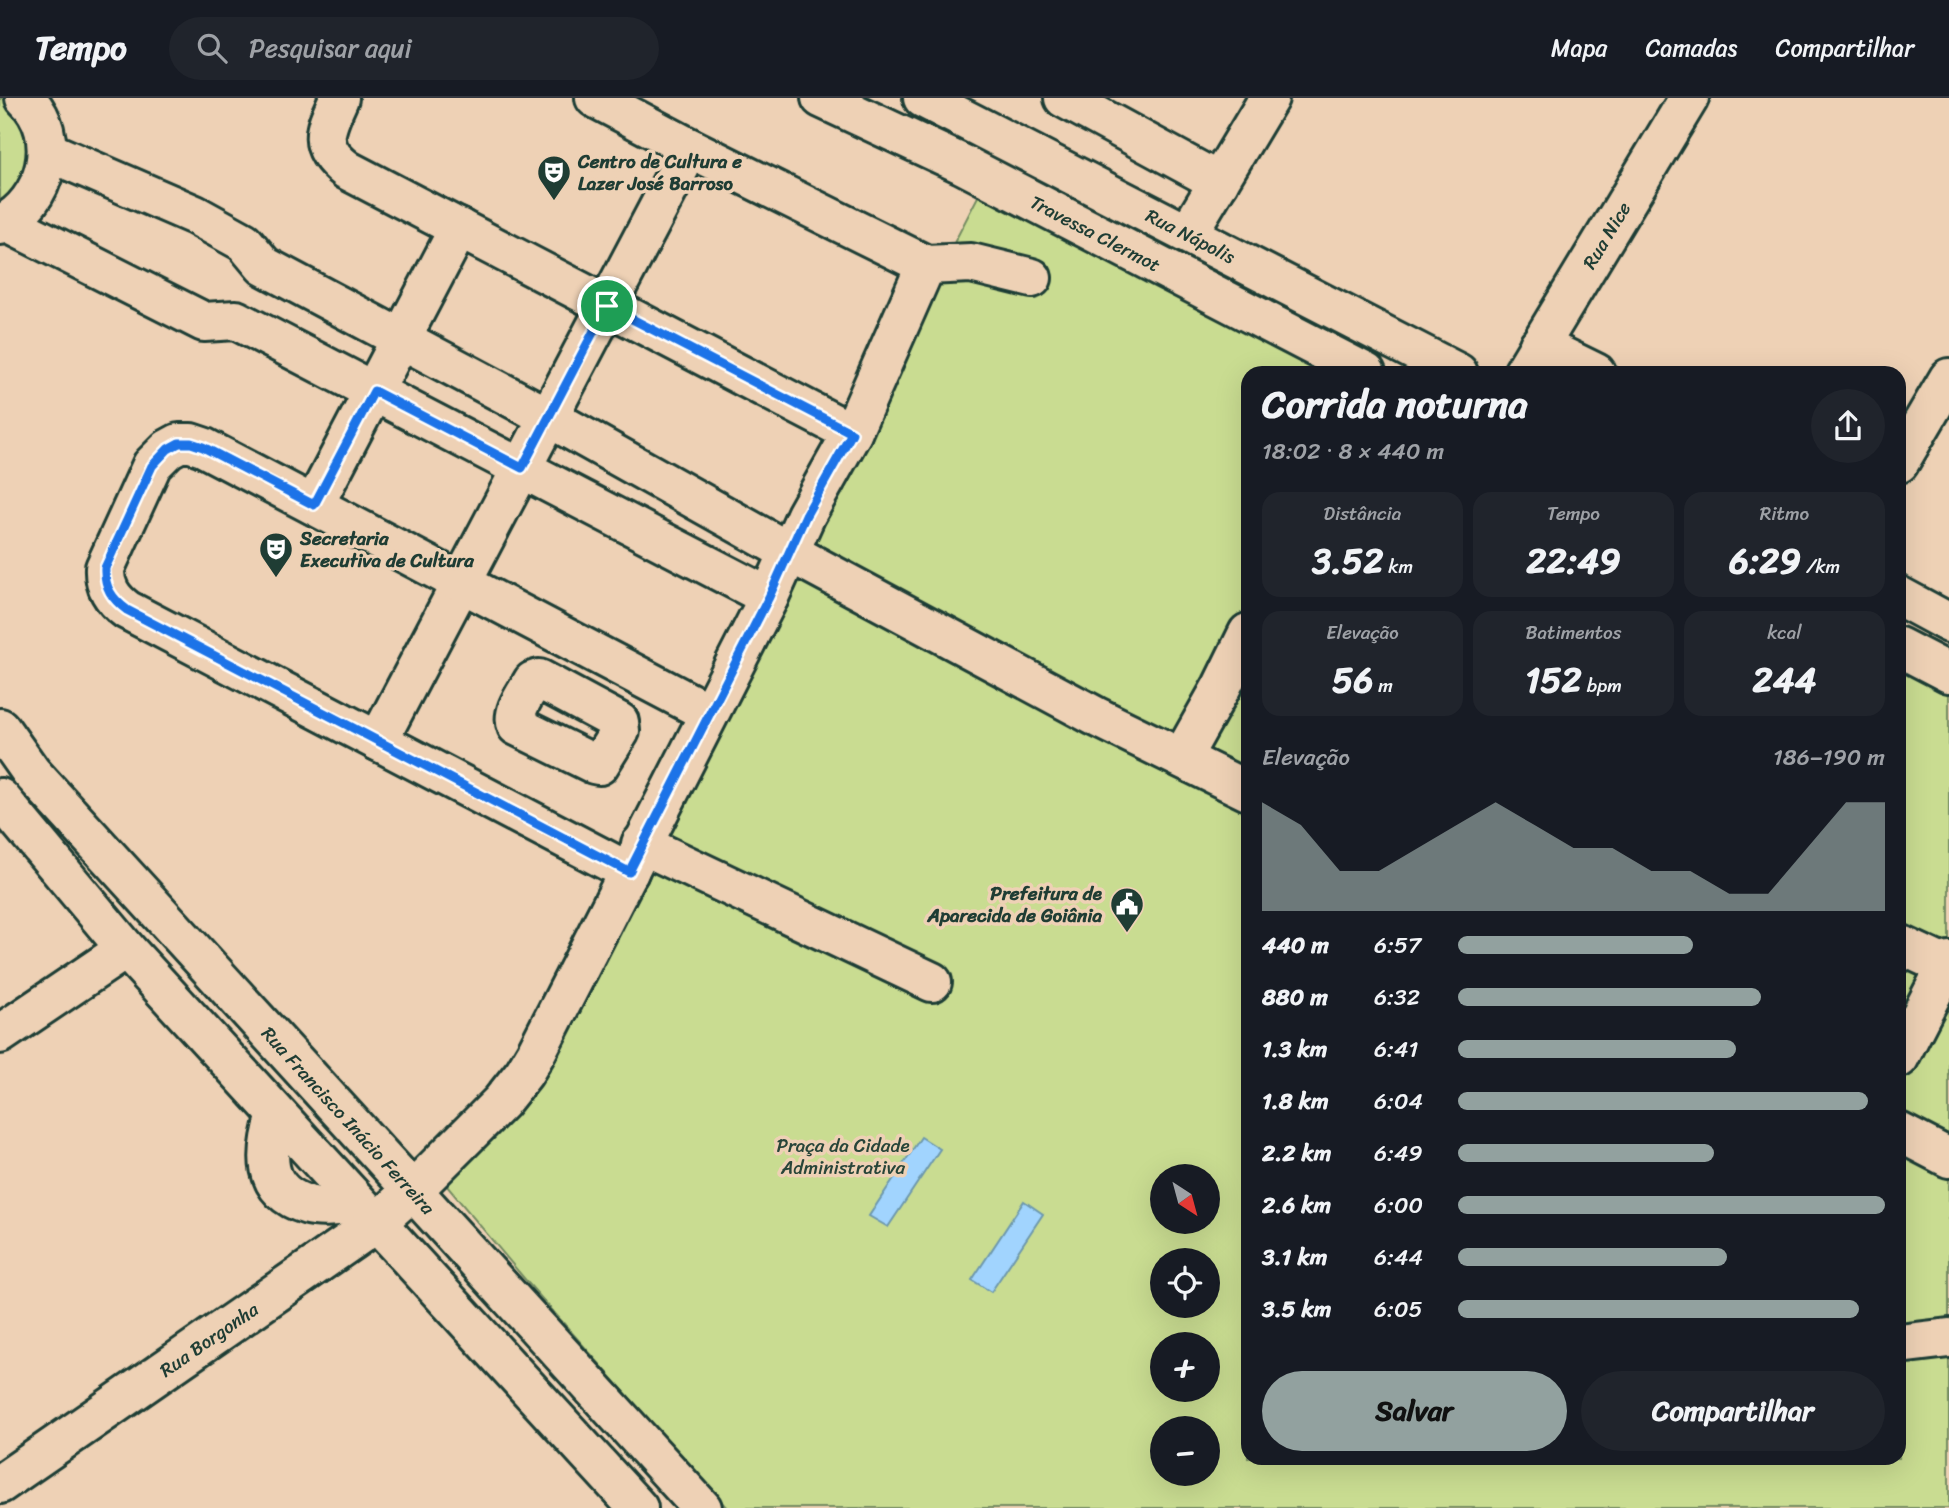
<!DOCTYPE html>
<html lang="pt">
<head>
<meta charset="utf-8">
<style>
	:root { --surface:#171b24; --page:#20242c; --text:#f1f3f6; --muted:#9ea1a6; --line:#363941; --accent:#92a19f }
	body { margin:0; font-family:Sriracha,sans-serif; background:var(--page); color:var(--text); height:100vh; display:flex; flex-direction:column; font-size:26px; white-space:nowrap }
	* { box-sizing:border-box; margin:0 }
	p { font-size:23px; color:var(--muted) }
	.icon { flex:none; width:38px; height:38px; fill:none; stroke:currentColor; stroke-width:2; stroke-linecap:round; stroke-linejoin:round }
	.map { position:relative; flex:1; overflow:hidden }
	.drawer { position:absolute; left:1241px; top:268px; width:665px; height:1099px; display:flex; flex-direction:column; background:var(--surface); border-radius:21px; box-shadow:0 7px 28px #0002 }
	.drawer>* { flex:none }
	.needle { width:46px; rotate:144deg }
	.controls { position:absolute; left:1150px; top:1066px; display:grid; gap:14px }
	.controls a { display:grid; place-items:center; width:70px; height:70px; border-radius:50%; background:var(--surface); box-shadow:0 7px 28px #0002; font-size:35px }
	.pin { position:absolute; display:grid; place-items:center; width:60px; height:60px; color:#fff; margin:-30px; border:4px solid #fff; border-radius:50%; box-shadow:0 2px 7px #0007 }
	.round { display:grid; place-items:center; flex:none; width:74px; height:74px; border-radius:37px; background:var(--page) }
	.headline { display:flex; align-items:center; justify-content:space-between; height:119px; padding:0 21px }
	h1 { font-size:38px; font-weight:800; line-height:52px }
	.figures { display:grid; grid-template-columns:repeat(3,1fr); gap:10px; height:119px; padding:7px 21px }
	.figures div { display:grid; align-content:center; border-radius:18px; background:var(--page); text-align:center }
	.figures b { font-size:35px; font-weight:800 }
	.figures small { font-size:19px; font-weight:400 }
	.figures p { font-size:19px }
	.chart { height:196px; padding:14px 21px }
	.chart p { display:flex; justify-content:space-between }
	.chart svg { width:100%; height:126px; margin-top:7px; fill:var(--accent); opacity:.7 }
	.action { display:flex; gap:14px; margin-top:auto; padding:14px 21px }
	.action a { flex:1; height:80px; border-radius:42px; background:var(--accent); color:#111; font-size:28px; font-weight:800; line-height:80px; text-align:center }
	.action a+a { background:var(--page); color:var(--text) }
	ul { padding:0 21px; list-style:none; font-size:23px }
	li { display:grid; grid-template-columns:112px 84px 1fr; align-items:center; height:52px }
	li i { height:18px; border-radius:9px; background:var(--accent) }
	header { display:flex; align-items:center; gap:42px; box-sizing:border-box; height:98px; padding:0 35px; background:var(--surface); border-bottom:2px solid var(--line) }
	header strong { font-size:33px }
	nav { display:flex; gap:38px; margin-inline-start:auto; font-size:24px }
	.search { width:490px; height:63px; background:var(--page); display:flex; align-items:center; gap:18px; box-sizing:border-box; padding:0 24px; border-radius:38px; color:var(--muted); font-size:26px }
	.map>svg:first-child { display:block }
	.green { fill:#c9dc91; stroke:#748c62; stroke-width:2; fill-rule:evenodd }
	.water { fill:#a1d4fe; stroke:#6d98ad; stroke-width:2 }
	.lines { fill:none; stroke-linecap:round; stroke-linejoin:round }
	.minor-casing { stroke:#1f3d34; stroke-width:44 }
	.minor { stroke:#eed1b5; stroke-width:38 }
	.route-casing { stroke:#fff; stroke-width:14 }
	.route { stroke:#1a73e8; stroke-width:9 }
	.labels { text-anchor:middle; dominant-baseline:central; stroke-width:7; stroke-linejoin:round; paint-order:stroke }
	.poi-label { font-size:19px; font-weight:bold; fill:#1f3d34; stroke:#eed1b5; text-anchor:start }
	.street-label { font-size:19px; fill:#1f3d34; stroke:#eed1b5 }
	.park-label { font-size:19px; fill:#284539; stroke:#eed1b5 }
</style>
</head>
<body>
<header>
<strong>Tempo</strong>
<div class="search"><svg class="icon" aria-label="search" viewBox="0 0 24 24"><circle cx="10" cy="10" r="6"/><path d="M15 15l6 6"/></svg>Pesquisar aqui</div>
<nav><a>Mapa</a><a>Camadas</a><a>Compartilhar</a></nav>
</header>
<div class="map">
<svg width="1949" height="1410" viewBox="0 0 1949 1410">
	<rect width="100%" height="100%" fill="#eed1b5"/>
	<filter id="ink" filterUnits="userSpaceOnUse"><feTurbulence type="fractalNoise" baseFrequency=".0143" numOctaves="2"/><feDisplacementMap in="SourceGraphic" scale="14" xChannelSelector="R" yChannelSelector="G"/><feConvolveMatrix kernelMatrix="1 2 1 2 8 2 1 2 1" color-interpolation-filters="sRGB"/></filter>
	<g filter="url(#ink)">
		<g class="green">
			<polygon points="0,0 13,0 26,13 37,72 0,112"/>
			<path d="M 987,81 L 1366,275 L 1248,275 L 1248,1360 L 1899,1360 L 1899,548 L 1949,573 L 1949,1410 L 727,1410 L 528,1185 L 436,1075 L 573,883 ZM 1162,1078 L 1208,1078 L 1208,1124 L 1162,1124 ZM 1162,1162 L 1208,1162 L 1208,1208 L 1162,1208 ZM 1162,1246 L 1208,1246 L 1208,1292 L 1162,1292 ZM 1162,1330 L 1208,1330 L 1208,1376 L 1162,1376 Z"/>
		</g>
		<g class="water">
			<polygon points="921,1039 940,1051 888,1129 869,1118"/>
			<polygon points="1024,1103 1043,1116 991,1194 972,1182"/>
		</g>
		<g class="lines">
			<g class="minor-casing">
				<g id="minor">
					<path d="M 339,0 C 325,31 315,48 347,72 L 852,335"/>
					<polyline points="595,0 690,50 926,167 971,165 1032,180"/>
					<path id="s1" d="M 821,0 L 962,66 L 1366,275"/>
					<path id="s2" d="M 923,0 L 1458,275"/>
					<polyline points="1064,0 1219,84"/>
					<polyline points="47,53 195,117 244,144 264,168 548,319 789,454 1095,618 1248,693"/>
					<polyline points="6,124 204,224 236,222 769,499"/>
					<path d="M 0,127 C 47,105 64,37 25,0"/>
					<polyline points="1188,135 1269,0"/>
					<polyline points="1539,247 1596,275"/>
					<path id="s3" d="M 1523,275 L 1689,0"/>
					<polyline points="1899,365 1949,280"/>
					<polyline points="314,407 459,130"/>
					<polyline points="1899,498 1949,525"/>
					<polyline points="1899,549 1949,575"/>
					<path d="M 539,581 L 619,624 L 620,633 L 599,667 L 594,666 L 517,628 C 511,614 526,596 533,583 Z"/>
					<path id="s4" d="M 0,630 L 31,674 L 702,1410"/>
					<polyline points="378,643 690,50"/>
					<polyline points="1182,659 1222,588 1248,535"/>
					<polyline points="0,700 126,851 638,1410"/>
					<polyline points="641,746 932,884"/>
					<path d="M 629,774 L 127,512 C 112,501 104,489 105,470 L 152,367 L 168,351 L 179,345 L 191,345 L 203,349 L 709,615"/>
					<polyline points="1899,846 1946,868"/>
					<polyline points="0,936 126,851"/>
					<polyline points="1899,960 1949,863"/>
					<path d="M 277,1017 C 265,1055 261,1093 308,1107 C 323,1111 343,1107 358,1106"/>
					<polyline points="1899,1034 1949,1060"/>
					<polyline points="1899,1246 1949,1240"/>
					<path id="s5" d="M 0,1386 L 375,1126 L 414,1091 L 501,1004 L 524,975 L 536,955 L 769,499 L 806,417 L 852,335 L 926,167"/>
				</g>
			</g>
			<use href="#minor" class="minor"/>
		</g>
	</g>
	<g class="lines" filter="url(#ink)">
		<g class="route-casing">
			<path id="route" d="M 607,208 L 852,335 L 806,417 L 769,499 L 629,774 L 127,512 C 112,501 104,489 105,470 L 152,368 L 168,351 L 179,345 L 191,345 L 203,349 L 314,407 L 374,293 L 522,370 Z"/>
		</g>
		<use href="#route" class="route"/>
	</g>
	<defs>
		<g id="theatre-pin" transform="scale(1.75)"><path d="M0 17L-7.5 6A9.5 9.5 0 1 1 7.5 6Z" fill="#1f3d34" stroke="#eed1b5"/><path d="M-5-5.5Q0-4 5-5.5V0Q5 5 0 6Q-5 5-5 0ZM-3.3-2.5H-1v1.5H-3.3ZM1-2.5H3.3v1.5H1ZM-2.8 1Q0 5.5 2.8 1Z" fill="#fff"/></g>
		<g id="civic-pin" transform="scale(1.75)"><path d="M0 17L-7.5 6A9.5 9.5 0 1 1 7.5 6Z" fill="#1f3d34" stroke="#eed1b5"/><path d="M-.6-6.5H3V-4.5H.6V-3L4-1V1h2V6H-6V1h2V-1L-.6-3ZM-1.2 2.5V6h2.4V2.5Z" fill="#fff"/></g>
	</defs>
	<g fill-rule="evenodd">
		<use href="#theatre-pin" x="554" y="74"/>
		<use href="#theatre-pin" x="276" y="451"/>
		<use href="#civic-pin" x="1127" y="806"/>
	</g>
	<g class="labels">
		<g class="poi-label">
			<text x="578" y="63">Centro de Cultura e<tspan x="578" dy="22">Lazer José Barroso</tspan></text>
			<text x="300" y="440">Secretaria<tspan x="300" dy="22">Executiva de Cultura</tspan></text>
			<text x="1102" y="795" text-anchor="end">Prefeitura de<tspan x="1102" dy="22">Aparecida de Goiânia</tspan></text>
		</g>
		<g class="street-label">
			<text stroke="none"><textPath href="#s1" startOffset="306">Travessa Clermot</textPath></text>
			<text stroke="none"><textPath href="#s2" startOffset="301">Rua Nápolis</textPath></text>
			<text stroke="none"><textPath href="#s3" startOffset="161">Rua Nice</textPath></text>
			<text stroke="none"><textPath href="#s4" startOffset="525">Rua Francisco Inácio Ferreira</textPath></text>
			<text stroke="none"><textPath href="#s5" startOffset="254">Rua Borgonha</textPath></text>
		</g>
		<g class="park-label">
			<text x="843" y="1047">Praça da Cidade<tspan x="843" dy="22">Administrativa</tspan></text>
		</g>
	</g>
</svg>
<div class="controls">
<a><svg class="needle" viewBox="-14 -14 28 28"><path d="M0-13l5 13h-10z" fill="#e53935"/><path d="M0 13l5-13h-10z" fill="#9ea1a6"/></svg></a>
<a><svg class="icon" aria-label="locate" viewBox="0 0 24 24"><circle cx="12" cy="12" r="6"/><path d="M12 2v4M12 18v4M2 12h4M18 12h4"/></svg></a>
<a>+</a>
<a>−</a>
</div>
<div class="pin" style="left:607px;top:208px;background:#1e9e55"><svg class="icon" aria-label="arrive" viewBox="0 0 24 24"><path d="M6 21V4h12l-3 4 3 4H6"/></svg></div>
<section class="drawer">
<div class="headline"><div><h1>Corrida noturna</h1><p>18:02 · 8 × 440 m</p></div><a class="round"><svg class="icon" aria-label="share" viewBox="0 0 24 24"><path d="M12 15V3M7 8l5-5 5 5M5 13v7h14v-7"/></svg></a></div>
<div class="figures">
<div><p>Distância</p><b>3.52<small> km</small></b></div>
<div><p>Tempo</p><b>22:49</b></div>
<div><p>Ritmo</p><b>6:29<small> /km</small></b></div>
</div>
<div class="figures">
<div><p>Elevação</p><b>56<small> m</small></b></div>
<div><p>Batimentos</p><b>152<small> bpm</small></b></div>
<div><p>kcal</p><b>244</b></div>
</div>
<div class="chart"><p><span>Elevação</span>186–190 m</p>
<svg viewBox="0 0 160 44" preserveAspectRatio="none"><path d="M0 44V6L10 14L20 30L30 30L40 22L50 14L60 6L70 14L80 22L90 22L100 30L110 30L120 38L130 38L140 22L150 6L160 6V44z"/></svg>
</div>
<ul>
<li><b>440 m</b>6:57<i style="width:55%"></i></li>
<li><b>880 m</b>6:32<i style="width:71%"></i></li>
<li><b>1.3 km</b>6:41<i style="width:65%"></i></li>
<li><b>1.8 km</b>6:04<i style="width:96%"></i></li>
<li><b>2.2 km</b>6:49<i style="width:60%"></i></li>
<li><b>2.6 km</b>6:00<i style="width:100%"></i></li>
<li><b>3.1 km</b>6:44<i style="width:63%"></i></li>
<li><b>3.5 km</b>6:05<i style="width:94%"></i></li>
</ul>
<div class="action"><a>Salvar</a><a>Compartilhar</a></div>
</section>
</div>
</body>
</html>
